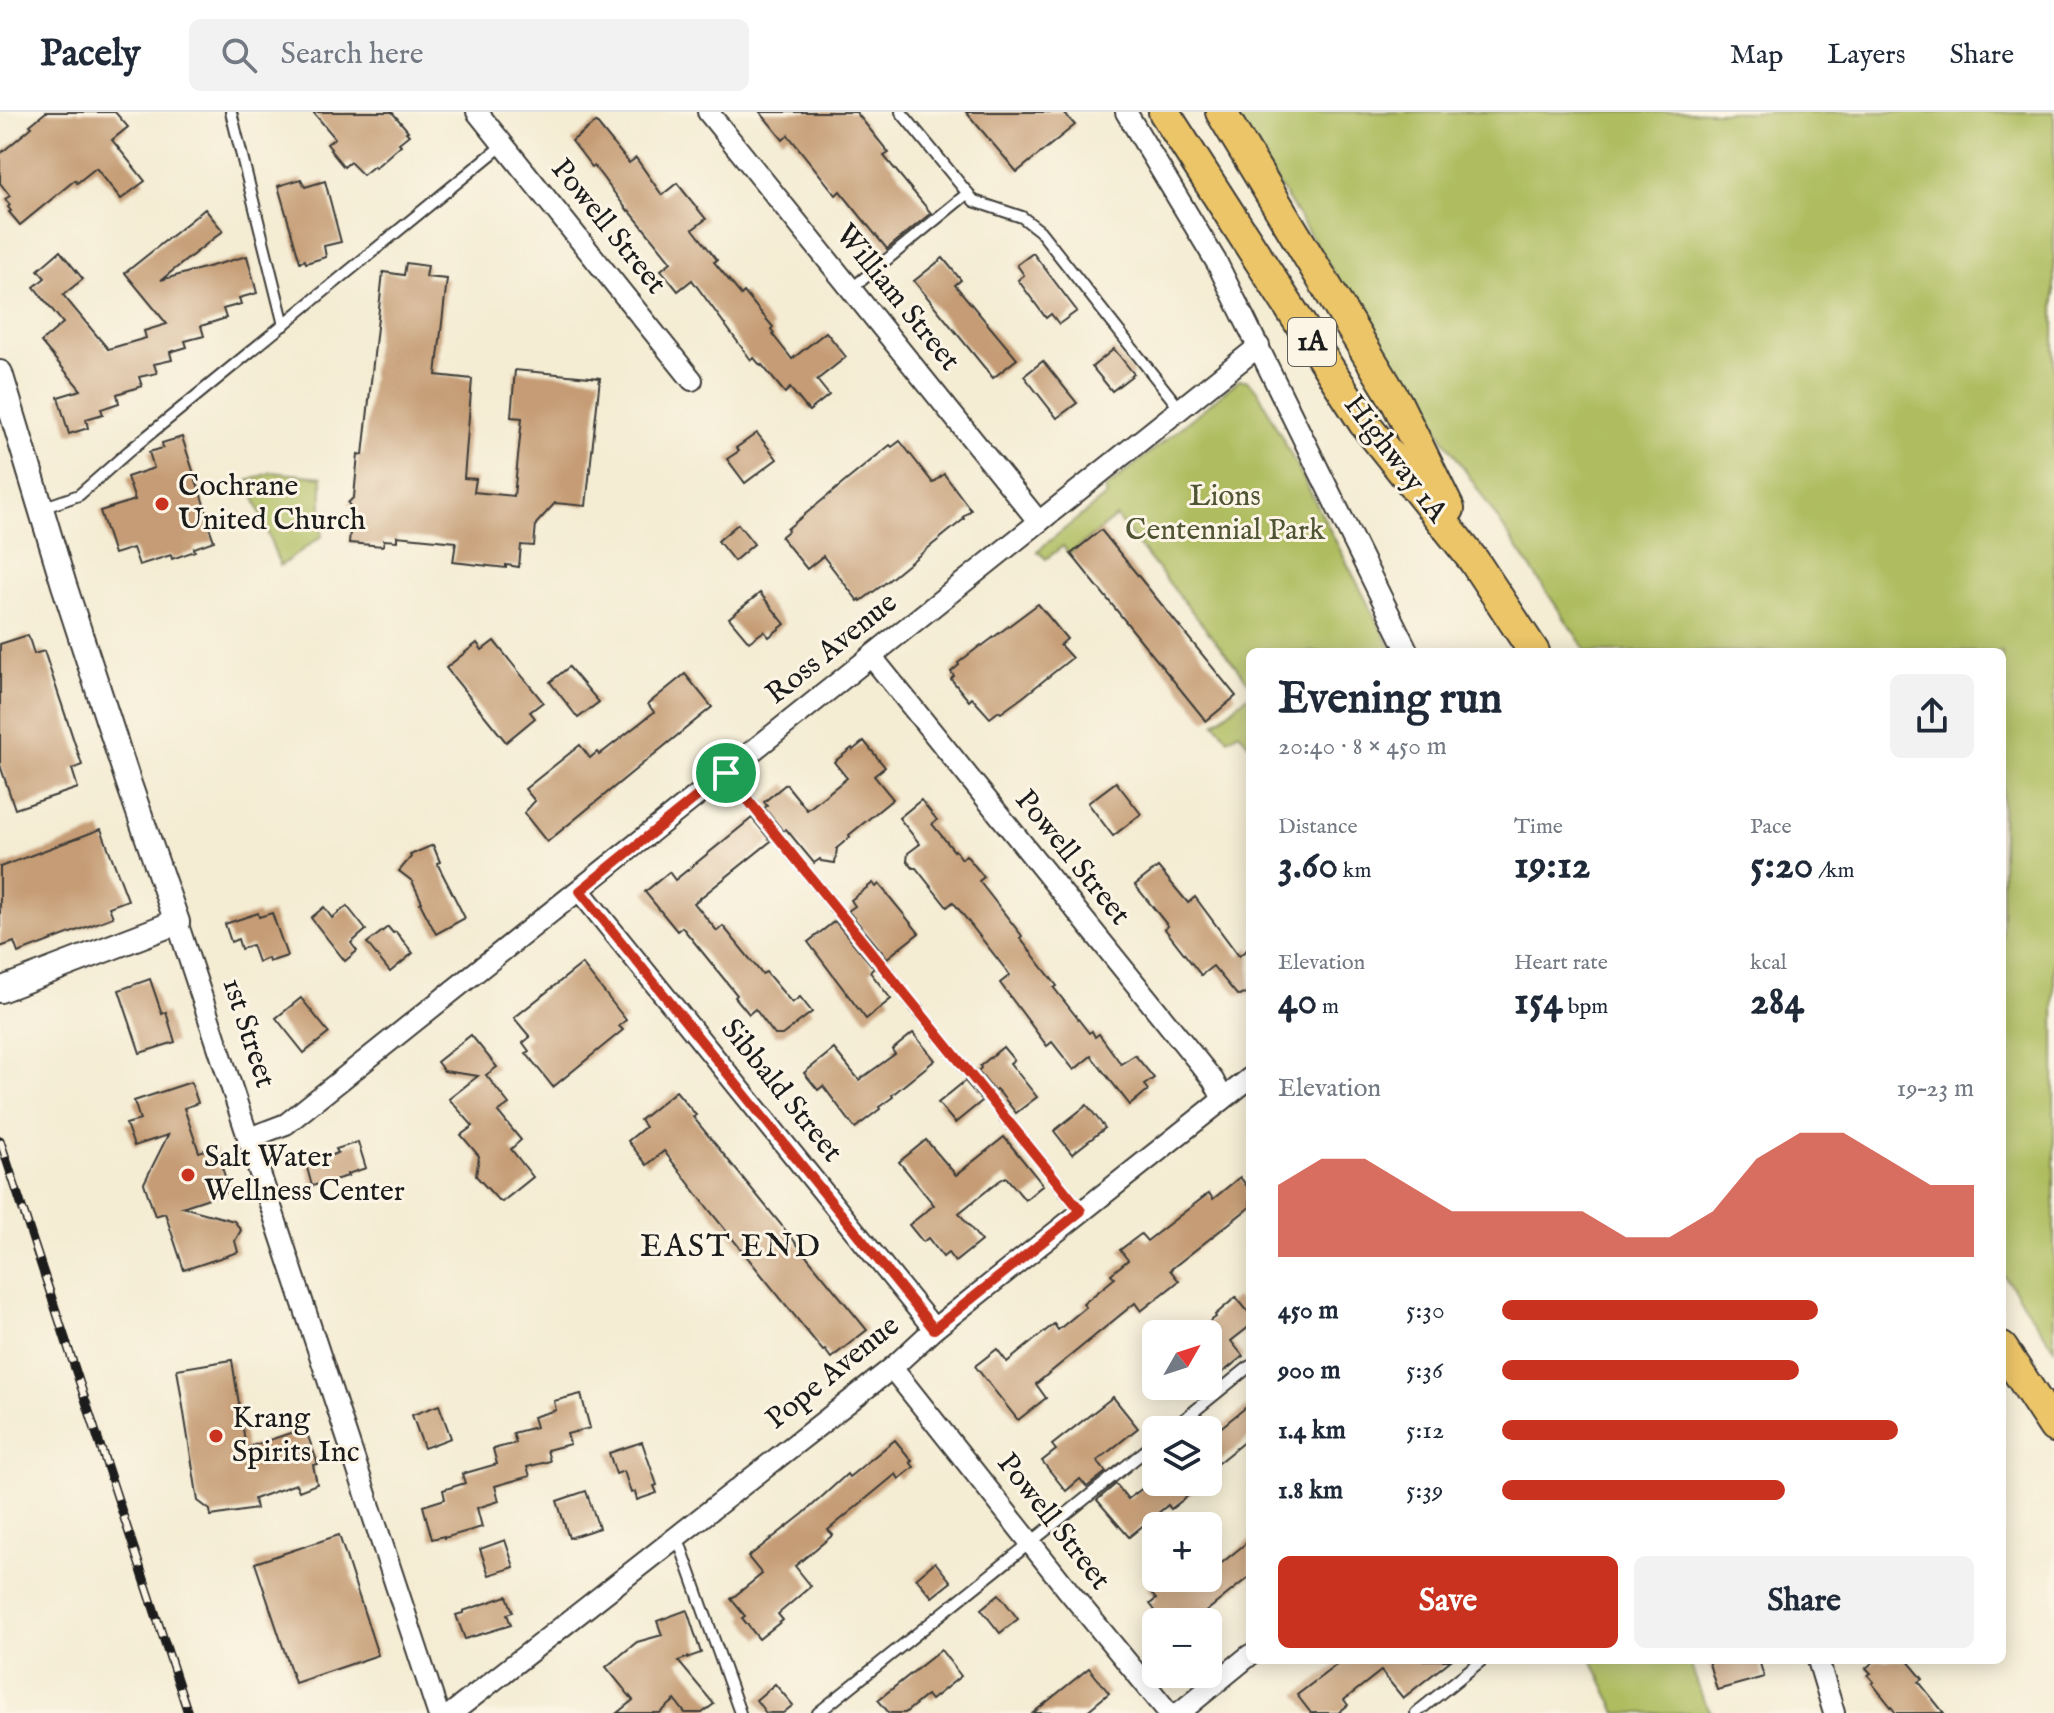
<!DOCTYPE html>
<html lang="en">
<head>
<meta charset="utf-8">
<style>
	:root { --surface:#fff; --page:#f2f2f3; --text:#1f2937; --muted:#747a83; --line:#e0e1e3; --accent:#c8321e }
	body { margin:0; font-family:"IM FELL English",serif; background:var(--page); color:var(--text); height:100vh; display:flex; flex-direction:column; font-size:30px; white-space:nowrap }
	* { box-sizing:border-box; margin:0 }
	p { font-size:26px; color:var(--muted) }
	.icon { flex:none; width:44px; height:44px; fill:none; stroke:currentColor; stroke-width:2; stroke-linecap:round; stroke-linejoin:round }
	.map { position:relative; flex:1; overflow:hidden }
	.drawer { position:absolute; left:1246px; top:536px; width:760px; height:1016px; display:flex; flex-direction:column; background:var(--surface); border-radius:12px; box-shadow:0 4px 20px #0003 }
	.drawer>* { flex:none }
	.needle { width:52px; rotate:51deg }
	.tools { position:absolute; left:1142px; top:1208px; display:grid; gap:16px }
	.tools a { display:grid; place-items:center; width:80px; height:80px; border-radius:12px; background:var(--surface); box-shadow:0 4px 20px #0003; font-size:40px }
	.pin { position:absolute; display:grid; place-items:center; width:68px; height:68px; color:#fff; margin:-34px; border:4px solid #fff; border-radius:50%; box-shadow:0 2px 8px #0007 }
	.round { display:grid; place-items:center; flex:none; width:84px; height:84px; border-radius:12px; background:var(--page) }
	.overview { display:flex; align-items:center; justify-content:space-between; height:136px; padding:0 32px }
	h1 { font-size:44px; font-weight:700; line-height:60px }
	.metrics { display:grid; grid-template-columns:repeat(3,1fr); gap:12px; height:136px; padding:8px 32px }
	.metrics div { display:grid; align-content:center }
	.metrics b { font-size:40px; font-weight:700 }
	.metrics small { font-size:22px; font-weight:400 }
	.metrics p { font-size:22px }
	.chart { height:224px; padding:16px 32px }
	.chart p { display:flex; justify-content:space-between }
	.chart svg { width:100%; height:144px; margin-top:8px; fill:var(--accent); opacity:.7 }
	.cta { display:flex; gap:16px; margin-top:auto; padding:16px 32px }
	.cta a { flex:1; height:92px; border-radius:12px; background:var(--accent); color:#fff; font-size:32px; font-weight:700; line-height:92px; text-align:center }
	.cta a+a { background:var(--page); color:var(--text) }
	ul { padding:0 32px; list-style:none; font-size:26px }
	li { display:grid; grid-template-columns:128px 96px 1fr; align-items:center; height:60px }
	li i { height:20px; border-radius:10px; background:var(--accent) }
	header { display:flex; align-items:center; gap:48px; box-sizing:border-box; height:112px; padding:0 40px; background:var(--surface); border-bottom:2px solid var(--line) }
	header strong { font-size:38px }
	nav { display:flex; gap:44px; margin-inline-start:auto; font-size:28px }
	.search { width:560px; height:72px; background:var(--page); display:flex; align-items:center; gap:20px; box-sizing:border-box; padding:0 28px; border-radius:12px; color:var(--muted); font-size:30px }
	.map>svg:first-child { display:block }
	.green { fill:#afbd60; stroke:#666c3e; stroke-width:2 }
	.building { fill:#c59c75 }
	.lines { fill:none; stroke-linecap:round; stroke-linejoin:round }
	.service-casing { stroke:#3c3b37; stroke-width:14 }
	.minor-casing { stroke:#3c3b37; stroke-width:24 }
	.tertiary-casing { stroke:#3c3b37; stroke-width:28 }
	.primary-casing { stroke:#3c3b37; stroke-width:34 }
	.service { stroke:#fff; stroke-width:10 }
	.minor { stroke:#fff; stroke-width:20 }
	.tertiary { stroke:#fff; stroke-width:24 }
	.primary { stroke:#edc569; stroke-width:30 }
	.rail-casing { stroke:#1c1c1c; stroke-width:9 }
	.rail { stroke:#fcf5e5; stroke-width:6; stroke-dasharray:18; stroke-linecap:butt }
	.route-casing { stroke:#fff; stroke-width:16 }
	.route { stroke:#c8321e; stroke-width:10 }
	.poi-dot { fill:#c8321e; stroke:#fcf5e5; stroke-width:3 }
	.labels { text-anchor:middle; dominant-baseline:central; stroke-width:6; stroke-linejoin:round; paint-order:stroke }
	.shield { fill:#fcf5e5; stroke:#5f5d58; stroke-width:2 }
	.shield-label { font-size:28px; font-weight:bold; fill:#1c1c1c }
	.street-label { font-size:30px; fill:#1c1c1c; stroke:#fcf5e5 }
	.poi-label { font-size:30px; fill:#1c1c1c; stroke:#fcf5e5; text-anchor:start }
	.park-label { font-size:30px; fill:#4f5434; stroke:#fcf5e5 }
	.neighbourhood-label { font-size:32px; letter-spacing:2px; fill:#1c1c1c; stroke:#fcf5e5 }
</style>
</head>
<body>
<header>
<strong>Pacely</strong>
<div class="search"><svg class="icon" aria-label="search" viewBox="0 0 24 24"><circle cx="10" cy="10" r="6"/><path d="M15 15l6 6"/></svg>Search here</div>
<nav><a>Map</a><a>Layers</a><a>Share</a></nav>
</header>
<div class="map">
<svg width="2054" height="1601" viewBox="0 0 2054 1601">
	<rect width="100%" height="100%" fill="#fcf5e5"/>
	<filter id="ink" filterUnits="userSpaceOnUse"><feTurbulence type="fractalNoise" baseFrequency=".0125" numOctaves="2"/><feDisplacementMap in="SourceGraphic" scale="16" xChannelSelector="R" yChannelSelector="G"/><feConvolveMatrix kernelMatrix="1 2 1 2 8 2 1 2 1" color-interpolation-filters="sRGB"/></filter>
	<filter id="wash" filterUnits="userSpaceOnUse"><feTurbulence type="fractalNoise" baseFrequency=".006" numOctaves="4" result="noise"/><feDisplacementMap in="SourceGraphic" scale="32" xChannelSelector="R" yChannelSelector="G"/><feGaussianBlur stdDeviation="1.8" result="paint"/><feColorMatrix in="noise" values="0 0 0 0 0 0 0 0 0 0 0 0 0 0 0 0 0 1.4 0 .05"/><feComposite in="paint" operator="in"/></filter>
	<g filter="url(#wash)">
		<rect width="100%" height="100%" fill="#f4ecd3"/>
		<g class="green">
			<polygon points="1233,0 2054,0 2054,1236 2002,1161 2002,540 1587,540 1352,190"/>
			<polygon points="1239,268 1246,268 1258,279 1393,540 1250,540 1250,572 1116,405 1069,442 1063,434 1046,447 1037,439 1107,383 1104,378"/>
			<polygon points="272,360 322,365 322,424 280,454 248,369"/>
			<polygon points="1250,582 1250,634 1239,620 1228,627 1215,611"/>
			<polygon points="1592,1548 1689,1548 1703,1587 1712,1601 1617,1601"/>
		</g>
		<g id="blocks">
			<g class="building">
				<polygon points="46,0 115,0 128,15 112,28 145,69 121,87 96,56 77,71 75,68 20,113 9,100 11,99 8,95 10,93 5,87 10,84 0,71 0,42 32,15 30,13"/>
				<polygon points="313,0 392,0 408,19 406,20 409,23 399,31 401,33 375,56 374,54 363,63 350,50 344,55 330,38 331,37 327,32 335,26"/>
				<polygon points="760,0 856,0 889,41 884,44 931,101 887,137 840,79 836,83 788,23 783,28"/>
				<polygon points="966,0 1063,0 1075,13 1017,60"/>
				<polygon points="596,10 629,51 636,46 662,83 677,71 706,107 693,117 717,148 714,150 741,183 744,180 773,215 771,217 774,221 773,223 792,247 826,220 846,245 817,268 829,283 809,299 790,276 785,281 762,253 761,254 754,246 751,248 692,168 678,179 661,158 671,150 629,98 628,99 594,54 592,55 572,29"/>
				<polygon points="301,67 305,75 325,69 341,130 324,134 326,145 306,151 305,148 300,150 278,74"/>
				<polygon points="205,97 223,119 161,168 247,144 257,181 239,186 241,192 223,197 226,206 201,214 204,224 185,229 187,235 170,240 172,248 154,252 157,261 139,265 142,274 117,282 119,291 101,297 103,302 86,307 88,316 69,322 58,285 81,278 41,230 63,211 34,175 45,166 38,158 60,139 83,167 63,183 108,237 146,226 144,219 167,212 125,161"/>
				<polygon points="1033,141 1077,199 1059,212 1051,202 1046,206 1018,168 1024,163 1017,153"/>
				<polygon points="943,146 961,168 955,173 1017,247 993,266 914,169"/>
				<polygon points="406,151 428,154 426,165 447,167 436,263 472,267 464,366 476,367 474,380 514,384 522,306 511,305 515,258 600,266 586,394 555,391 536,412 534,434 521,433 519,455 506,453 506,456 453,450 456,430 397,424 397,429 384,428 383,434 349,431 352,397 348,391 354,385 358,342 363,343 383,160 404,163"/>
				<polygon points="1114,237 1134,262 1112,279 1092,255"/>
				<polygon points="1043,249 1077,291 1057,306 1024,264"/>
				<polygon points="757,321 777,347 745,371 727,347 739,339 736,336"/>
				<polygon points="182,325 210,411 208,412 214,429 194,436 195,439 172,447 171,443 139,453 133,436 114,442 100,399 135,388 127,365 154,356 149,340 163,336 162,331"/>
				<polygon points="900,329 933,371 944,362 971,398 963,405 964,407 884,472 861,489 860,487 858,489 823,444 807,457 781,425 788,419 787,417 890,333 892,335"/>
				<polygon points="738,412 754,432 734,449 718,429"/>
				<polygon points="1101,418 1236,584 1206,609 1071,442"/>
				<polygon points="760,481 785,512 769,525 764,519 749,530 729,506"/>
				<polygon points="1038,492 1067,527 1060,533 1072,546 1023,585 1001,601 999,599 990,606 972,586 969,589 951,567 954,564 951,560 959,553 958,551 981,533 982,534"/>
				<polygon points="28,523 34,542 44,539 82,653 72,657 78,676 15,697 0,653 0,532"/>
				<polygon points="494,529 543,590 530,600 535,606 506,630 446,556 477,531 482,538"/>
				<polygon points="569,555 599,590 578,606 550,570"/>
				<polygon points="685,562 712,595 547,730 524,701 535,689 525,677 580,633 590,646 597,640 599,643 654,600 648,592"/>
				<polygon points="864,629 885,655 874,664 893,687 849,723 850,725 837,736 835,751 821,749 820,747 814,751 786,717 783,719 764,696 767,694 764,690 786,672 807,698 847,666 834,650 852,636 853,638"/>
				<polygon points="1116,670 1141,702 1113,724 1088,691"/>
				<polygon points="921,688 937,708 932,712 954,739 955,738 962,747 966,743 984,765 979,769 1022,824 1020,826 1057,874 1054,876 1089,921 1092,919 1095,925 1099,922 1121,952 1135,943 1154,966 1144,973 1148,978 1130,993 1091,944 1074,958 1052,930 1047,934 1000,871 1010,863 953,790 947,795 916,756 913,756 907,749 908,741 920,732 899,706"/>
				<polygon points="752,706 771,729 694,791 717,819 723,814 762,862 766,860 792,891 800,885 812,900 782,923 775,923 755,897 749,902 735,885 737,883 682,815 677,819 645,780 669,760 675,768"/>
				<polygon points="101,717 128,788 109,795 113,805 18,841 14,830 0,835 0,755"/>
				<polygon points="433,733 440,750 437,751 465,806 436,822 420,791 422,790 412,769 399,759 411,745 410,743"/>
				<polygon points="1158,755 1188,791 1195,785 1239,844 1250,835 1250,882 1237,883 1213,854 1201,863 1165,817 1168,814 1135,773"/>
				<polygon points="873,771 876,775 879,772 919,821 887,846 848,799 855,794 851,788"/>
				<polygon points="347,794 366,818 351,831 357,839 345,849 311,806 324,795 332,806"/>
				<polygon points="258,801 259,805 272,801 287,844 269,850 268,846 258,850 252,833 241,837 238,827 231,830 225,812"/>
				<polygon points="835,809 874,856 870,860 891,887 866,907 808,830"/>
				<polygon points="388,815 393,821 396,820 413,841 390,860 367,831"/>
				<polygon points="582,852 626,908 619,914 623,918 553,975 526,941 529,939 523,931 530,925 514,906"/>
				<polygon points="150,867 162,902 166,900 175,930 140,941 119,878"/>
				<polygon points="301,886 329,921 304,941 276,906"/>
				<polygon points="913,921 935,948 892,983 893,985 879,995 880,997 855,1016 823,974 818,978 804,961 834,937 859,968 895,942 892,938"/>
				<polygon points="471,923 497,955 486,963 509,992 498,1000 521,1028 511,1037 533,1065 502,1090 498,1088 476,1064 479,1044 461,1023 473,1014 449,987 478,964 444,959 437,950"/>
				<polygon points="1003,935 1014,948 1010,951 1037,985 1016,1001 1000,981 996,977 994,979 978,959 981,956 980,954"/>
				<polygon points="965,969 982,989 955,1011 938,991"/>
				<polygon points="191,970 198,991 184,996 199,1040 215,1035 230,1079 182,1095 234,1109 241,1118 235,1129 238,1140 184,1158 165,1101 155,1104 144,1071 168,1023 134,1034 126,1012 140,1008 134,989"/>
				<polygon points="676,979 696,1003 693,1005 867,1218 831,1246 825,1238 823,1239 710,1099 664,1039 647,1053 628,1029 645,1015 640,1008"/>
				<polygon points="1087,993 1105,1016 1072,1042 1054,1019"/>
				<polygon points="1004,1025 1043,1073 1025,1088 1006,1065 999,1069 959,1101 981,1129 955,1150 948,1141 943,1145 928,1126 923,1130 909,1113 934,1093 899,1050 926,1028 956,1063"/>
				<polygon points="358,1030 366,1056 347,1062 348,1064 312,1074 306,1052 338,1041 336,1037"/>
				<polygon points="1240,1065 1250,1078 1250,1095 1170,1158 1179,1169 1141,1199 1135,1191 1036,1272 1046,1286 1018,1308 975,1254 997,1237 1007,1250 1054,1212 1058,1218 1086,1195 1083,1192 1115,1166 1111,1162 1128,1148 1120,1138 1141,1122 1147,1129 1209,1081 1213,1087"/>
				<polygon points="1236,1185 1250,1202 1250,1214 1231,1229 1243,1244 1222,1261 1208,1243 1208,1211 1216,1205 1215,1203"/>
				<polygon points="232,1248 246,1336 305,1316 318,1352 313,1353 317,1372 299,1379 296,1372 254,1387 256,1397 211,1404 210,1398 198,1389 177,1257"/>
				<polygon points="581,1282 590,1316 567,1322 570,1332 547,1338 550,1349 527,1355 530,1364 495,1374 499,1389 477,1396 482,1415 444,1426 444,1424 432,1427 423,1394 445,1387 443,1378 465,1371 462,1362 497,1352 493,1337 516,1331 513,1321 536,1315 533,1305 556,1298 554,1289"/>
				<polygon points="1113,1285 1138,1316 1097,1349 1106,1360 1087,1375 1080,1367 1066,1379 1042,1349 1056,1338 1052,1333"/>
				<polygon points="1250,1292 1250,1325 1208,1359 1208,1326"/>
				<polygon points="439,1293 451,1326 424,1336 412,1303"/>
				<polygon points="895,1328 912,1349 910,1350 914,1355 899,1367 896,1362 828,1418 833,1423 795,1454 811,1474 778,1502 783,1508 759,1527 742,1506 745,1504 731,1487 762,1462 748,1445 803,1402 847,1362 849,1365"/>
				<polygon points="642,1330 657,1373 654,1374 657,1381 637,1388 635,1380 631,1381 624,1359 616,1362 609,1341"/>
				<polygon points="1151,1370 1206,1370 1171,1397 1168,1393 1129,1425 1097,1388 1116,1372 1128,1387"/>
				<polygon points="586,1379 599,1416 569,1426 557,1389"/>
				<polygon points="339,1423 378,1543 295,1571 255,1451"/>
				<polygon points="505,1428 514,1455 489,1463 480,1437"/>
				<polygon points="1250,1428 1250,1464 1193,1510 1164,1510 1150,1492 1156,1487 1147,1476 1160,1466 1163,1466 1171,1475 1182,1466 1208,1466 1208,1462"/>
				<polygon points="935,1450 951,1470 932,1485 916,1466"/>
				<polygon points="999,1482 1018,1507 1000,1521 981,1497"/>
				<polygon points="507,1484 513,1500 507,1502 511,1513 465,1527 456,1503 463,1501 463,1499"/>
				<polygon points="687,1498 701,1541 678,1549 714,1592 702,1601 685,1601 675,1588 660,1601 617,1601 633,1588 606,1555 637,1530 662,1523 657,1509"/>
				<polygon points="941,1538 961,1564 931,1588 927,1583 905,1601 889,1601 878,1588"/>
				<polygon points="1343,1548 1451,1548 1403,1586 1381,1559 1344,1588 1348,1593 1338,1601 1311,1601 1297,1583"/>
				<polygon points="1708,1548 1759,1548 1764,1565 1717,1578"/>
				<polygon points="1876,1548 1907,1548 1923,1567 1919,1570 1944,1601 1896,1601 1872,1571 1874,1570 1868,1563 1871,1561 1866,1556"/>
				<polygon points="1089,1556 1109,1581 1085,1601 1033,1601"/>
				<polygon points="775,1572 793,1593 783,1601 766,1601 756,1588"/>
			</g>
		</g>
	</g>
	<g filter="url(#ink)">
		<use href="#blocks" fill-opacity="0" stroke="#3c3b37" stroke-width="2"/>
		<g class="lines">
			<g class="service-casing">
				<g id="service">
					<polyline points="231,0 284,213"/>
					<polyline points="901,0 974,89 1022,105 1040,119 1180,297"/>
					<polyline points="851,177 968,81"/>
					<polyline points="42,396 79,383 129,339 504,32"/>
					<polyline points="726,661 1081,1099"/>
					<polyline points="1171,1318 1250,1254"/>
					<polyline points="677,1424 740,1601"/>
					<polyline points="818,1601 1156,1330"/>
					<polyline points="1416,1601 1482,1548"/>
				</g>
			</g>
			<g class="minor-casing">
				<g id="minor">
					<polyline points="477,0 692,268"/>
					<polyline points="708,0 1039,410"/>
					<polyline points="1126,0 1217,151 1408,540"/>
					<polyline points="871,544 1213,968 1223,987"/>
					<polyline points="580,779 934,1217"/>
					<polyline points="177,810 438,1601"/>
					<path d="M 249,1026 L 286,1012 C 611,754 934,493 1259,234"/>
					<polyline points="892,1256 1067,1477 1169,1601"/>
					<polyline points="1818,1548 1834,1601"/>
					<polyline points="452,1601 892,1256 934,1217 1250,966"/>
					<polyline points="1179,1601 1250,1543"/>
				</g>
			</g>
			<g class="tertiary-casing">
				<polyline id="tertiary" points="0,261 64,473 129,672 177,810 0,878"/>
			</g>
			<g class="primary-casing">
				<g id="primary">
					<polyline points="1164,0 1364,311 1474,449 1534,540"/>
					<polyline points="1221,0 1397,291 1449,397"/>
					<polyline points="2002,1236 2054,1315"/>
				</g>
			</g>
			<use href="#service" class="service"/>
			<use href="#minor" class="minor"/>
			<use href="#tertiary" class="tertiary"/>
			<use href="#primary" class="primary"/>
			<g class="rail-casing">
				<polyline id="rail" points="0,1028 188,1601"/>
			</g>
			<use href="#rail" class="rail"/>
		</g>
	</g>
	<g class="lines" filter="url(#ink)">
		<g class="route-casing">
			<polygon id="route" points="726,661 1081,1099 934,1217 580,779"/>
		</g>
		<use href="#route" class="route"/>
	</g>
	<g class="poi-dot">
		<circle cx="162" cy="392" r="8"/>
		<circle cx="188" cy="1063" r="8"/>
		<circle cx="216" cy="1324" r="8"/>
	</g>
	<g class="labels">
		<rect class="shield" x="1288" y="206" width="48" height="48" rx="6"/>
		<g class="shield-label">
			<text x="1312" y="230">1A</text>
		</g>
		<g class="street-label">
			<text transform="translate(608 115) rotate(51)">Powell Street</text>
			<text transform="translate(897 186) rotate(51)">William Street</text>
			<text transform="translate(1395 347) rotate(53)">Highway 1A</text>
			<text transform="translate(832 537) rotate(-39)">Ross Avenue</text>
			<text transform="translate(1072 746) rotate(51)">Powell Street</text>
			<text transform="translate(248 921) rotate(72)">1st Street</text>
			<text transform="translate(781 979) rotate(51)">Sibbald Street</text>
			<text transform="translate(833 1261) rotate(-39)">Pope Avenue</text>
			<text transform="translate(1053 1410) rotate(52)">Powell Street</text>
		</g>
		<g class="poi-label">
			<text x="178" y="375">Cochrane<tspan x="178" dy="34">United Church</tspan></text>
			<text x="204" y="1046">Salt Water<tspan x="204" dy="34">Wellness Center</tspan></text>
			<text x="232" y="1307">Krang<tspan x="232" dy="34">Spirits Inc</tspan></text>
		</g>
		<g class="park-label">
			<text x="1225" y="385">Lions<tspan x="1225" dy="34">Centennial Park</tspan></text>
		</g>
		<g class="neighbourhood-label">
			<text x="731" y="1135">EAST END</text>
		</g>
	</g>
</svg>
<div class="tools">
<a><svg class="needle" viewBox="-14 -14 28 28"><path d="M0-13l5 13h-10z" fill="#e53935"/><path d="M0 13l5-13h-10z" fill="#747a83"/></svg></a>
<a><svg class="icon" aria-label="layers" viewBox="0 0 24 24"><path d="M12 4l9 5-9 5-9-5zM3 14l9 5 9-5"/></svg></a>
<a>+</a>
<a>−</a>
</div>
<div class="pin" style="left:726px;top:661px;background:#1e9e55"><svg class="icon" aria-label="arrive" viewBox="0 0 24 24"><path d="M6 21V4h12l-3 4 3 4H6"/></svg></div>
<section class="drawer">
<div class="overview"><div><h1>Evening run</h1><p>20:40 · 8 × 450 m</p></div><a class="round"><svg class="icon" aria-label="share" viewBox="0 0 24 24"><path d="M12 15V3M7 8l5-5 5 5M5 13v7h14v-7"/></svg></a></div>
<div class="metrics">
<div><p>Distance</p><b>3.60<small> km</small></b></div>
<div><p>Time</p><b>19:12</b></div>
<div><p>Pace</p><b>5:20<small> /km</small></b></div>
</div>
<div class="metrics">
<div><p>Elevation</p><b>40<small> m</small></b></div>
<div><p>Heart rate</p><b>154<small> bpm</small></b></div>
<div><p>kcal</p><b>284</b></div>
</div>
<div class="chart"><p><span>Elevation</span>19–23 m</p>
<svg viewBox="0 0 160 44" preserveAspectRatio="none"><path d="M0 44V22L10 14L20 14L30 22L40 30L50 30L60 30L70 30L80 38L90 38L100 30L110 14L120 6L130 6L140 14L150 22L160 22V44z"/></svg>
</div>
<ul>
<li><b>450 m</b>5:30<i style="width:67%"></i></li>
<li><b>900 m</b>5:36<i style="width:63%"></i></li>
<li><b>1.4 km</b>5:12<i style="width:84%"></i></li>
<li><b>1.8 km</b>5:39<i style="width:60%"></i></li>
</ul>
<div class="cta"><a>Save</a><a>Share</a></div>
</section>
</div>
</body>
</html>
